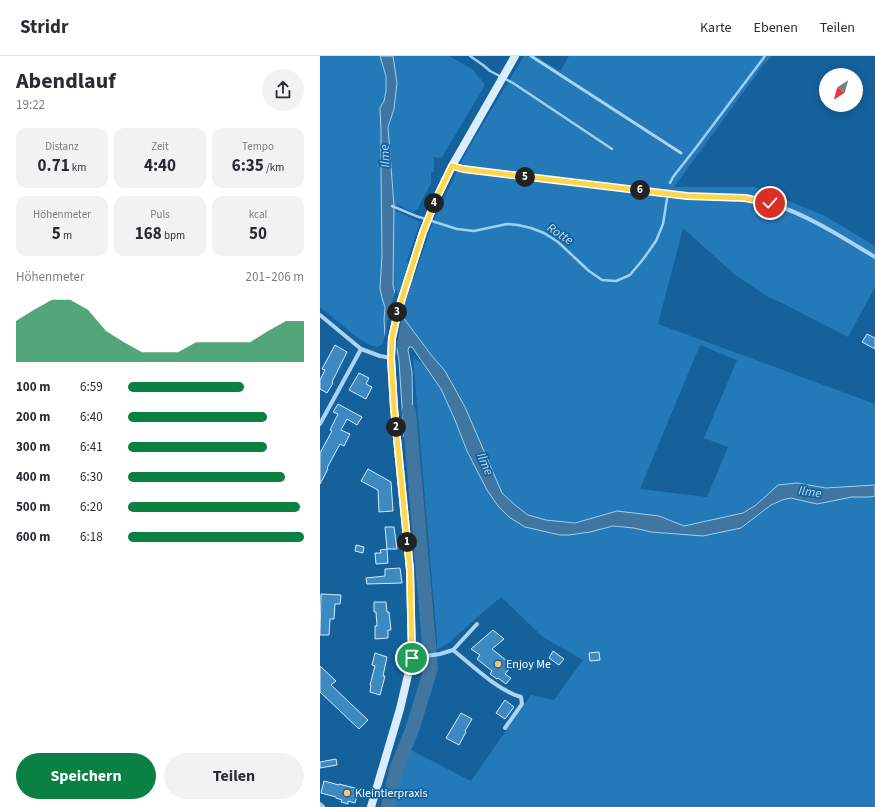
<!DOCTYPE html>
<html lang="de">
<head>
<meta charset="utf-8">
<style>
	:root { --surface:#fff; --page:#f2f2f3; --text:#2b2b33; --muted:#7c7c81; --line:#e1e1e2; --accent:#0b8043 }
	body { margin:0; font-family:"Source Sans 3",sans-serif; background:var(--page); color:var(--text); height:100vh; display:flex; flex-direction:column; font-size:15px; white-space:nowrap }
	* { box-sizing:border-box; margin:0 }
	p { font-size:13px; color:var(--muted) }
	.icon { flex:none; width:22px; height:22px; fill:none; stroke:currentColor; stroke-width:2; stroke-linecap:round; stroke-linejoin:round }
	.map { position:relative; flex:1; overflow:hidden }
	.drawer { display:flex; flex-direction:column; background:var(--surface); width:320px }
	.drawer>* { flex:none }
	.needle { width:26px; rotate:217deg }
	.fabs { position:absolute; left:499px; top:12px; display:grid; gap:8px }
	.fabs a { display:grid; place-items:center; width:44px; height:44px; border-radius:50%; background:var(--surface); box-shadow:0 2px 10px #0003; font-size:20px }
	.pin { position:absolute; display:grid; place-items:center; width:34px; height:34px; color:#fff; margin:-17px; border:2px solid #fff; border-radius:50%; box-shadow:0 1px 4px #0007 }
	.km { position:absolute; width:20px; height:20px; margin:-10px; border-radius:50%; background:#222; color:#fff; font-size:11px; line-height:20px; text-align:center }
	.round { display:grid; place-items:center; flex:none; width:42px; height:42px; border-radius:21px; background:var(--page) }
	.summary { display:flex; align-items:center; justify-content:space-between; height:68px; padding:0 16px }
	h1 { font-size:22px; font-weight:700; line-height:30px }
	.stats { display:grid; grid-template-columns:repeat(3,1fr); gap:6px; height:68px; padding:4px 16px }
	.stats div { display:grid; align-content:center; border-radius:10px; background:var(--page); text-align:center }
	.stats b { font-size:17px; font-weight:700 }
	.stats small { font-size:11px; font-weight:400 }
	.stats p { font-size:11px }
	.chart { height:112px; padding:8px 16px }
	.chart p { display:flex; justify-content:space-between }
	.chart svg { width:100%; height:72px; margin-top:4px; fill:var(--accent); opacity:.7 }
	.action { display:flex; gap:8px; margin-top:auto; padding:8px 16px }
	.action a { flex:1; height:46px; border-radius:24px; background:var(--accent); color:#fff; font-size:16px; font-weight:700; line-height:46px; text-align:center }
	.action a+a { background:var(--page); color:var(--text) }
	ul { padding:0 16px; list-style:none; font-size:13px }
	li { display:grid; grid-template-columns:64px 48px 1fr; align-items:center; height:30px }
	li i { height:10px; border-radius:5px; background:var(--accent) }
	header { display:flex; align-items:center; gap:24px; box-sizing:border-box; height:56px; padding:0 20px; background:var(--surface); border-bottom:1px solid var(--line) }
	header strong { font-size:19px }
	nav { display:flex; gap:22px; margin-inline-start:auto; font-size:14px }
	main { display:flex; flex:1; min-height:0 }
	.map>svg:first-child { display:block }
	.green { fill:#247ab9; fill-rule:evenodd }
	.water { fill:#40769f; stroke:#9dd1f6 }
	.pier { fill:#15619c }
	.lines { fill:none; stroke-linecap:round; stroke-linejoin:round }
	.stream { stroke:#9dd1f6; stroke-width:2.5 }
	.river { stroke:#40769f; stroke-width:14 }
	.building { fill:#3d8ac3; stroke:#d3ebfd }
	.lane { stroke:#abd4f3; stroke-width:3 }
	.street { stroke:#abd4f3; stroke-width:4 }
	.secondary { stroke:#daedfd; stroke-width:8 }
	.route-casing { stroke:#fff; stroke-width:8 }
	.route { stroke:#ffd54a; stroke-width:5 }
	.poi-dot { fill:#ffc36d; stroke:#15619c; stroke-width:1.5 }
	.labels { text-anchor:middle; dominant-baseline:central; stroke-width:3.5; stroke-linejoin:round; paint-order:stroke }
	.poi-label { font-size:12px; fill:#fff; stroke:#15619c; text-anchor:start }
	.water-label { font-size:13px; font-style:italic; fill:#b8def9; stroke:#15619c }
</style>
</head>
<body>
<header>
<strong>Stridr</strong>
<nav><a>Karte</a><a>Ebenen</a><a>Teilen</a></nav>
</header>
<main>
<section class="drawer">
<div class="summary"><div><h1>Abendlauf</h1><p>19:22</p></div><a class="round"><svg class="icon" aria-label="share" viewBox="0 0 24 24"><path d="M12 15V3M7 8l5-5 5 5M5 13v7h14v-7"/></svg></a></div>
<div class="stats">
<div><p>Distanz</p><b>0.71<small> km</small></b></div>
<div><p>Zeit</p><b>4:40</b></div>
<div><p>Tempo</p><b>6:35<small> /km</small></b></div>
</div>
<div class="stats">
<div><p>Höhenmeter</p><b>5<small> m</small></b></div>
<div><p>Puls</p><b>168<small> bpm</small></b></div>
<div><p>kcal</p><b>50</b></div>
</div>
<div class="chart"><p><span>Höhenmeter</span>201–206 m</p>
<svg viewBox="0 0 160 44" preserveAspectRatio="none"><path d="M0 44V19L10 12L20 6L30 6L40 12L50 25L60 32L70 38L80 38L90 38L100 32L110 32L120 32L130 32L140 25L150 19L160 19V44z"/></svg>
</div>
<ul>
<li><b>100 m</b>6:59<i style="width:66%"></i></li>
<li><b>200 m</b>6:40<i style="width:79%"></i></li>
<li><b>300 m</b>6:41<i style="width:79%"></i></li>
<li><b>400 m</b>6:30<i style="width:89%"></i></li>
<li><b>500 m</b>6:20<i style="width:98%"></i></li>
<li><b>600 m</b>6:18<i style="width:100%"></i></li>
</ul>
<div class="action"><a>Speichern</a><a>Teilen</a></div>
</section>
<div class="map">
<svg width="555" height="751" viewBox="0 0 555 751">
	<rect width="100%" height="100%" fill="#15619c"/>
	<g class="green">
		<polygon points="0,0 60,0 66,20 66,35 64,45 60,53 61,76 61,115 62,199 60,232 62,242 65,251 64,264 65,279 63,288 57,291 48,288 38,282 0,251"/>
		<polygon points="73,0 129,0 152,13 164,27 164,31 122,101 119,102 114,101 114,115 111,117 111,127 97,154 92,156 79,149 74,150 68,70 74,53 77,27"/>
		<path d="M 204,0 L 215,0 L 240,15 L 249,0 L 452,0 L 444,8 L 354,131 L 435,131 L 505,160 L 555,190 L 555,231 L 528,281 L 460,246 L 448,241 L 414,218 L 363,172 L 338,268 L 555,348 L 555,429 L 506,432 L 477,427 L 436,449 L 423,457 L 364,470 L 339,460 L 297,455 L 255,467 L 226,464 L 208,459 L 195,449 L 182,437 L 145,351 L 125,315 L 112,300 L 82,260 L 73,230 L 74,154 L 100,166 L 87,205 L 94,222 L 111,171 L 145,98 ZM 380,289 L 417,304 L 384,382 L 408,391 L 387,441 L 320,433 Z"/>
		<polygon points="93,301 104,309 121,333 135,364 147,395 178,450 189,461 205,471 270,476 293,470 314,472 332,476 421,472 451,449 462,444 471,442 497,448 532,441 550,441 555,440 555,751 64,751 72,713 81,689 151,725 211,639 234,644 263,604 223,581 181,541 163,556 130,586 117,594 117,584"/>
	</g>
	<polygon class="water" points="60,0 73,0 77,27 74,53 68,71 74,150 73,230 82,260 112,300 125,315 145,351 182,437 195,449 208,459 226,464 255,467 297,455 339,460 364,470 423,457 436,449 458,429 477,427 506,432 555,429 555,440 550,441 532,441 497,448 471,442 462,444 451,449 421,472 383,480 331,476 314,472 293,470 270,476 249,479 240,479 205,471 189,461 178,450 167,434 147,395 135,364 121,333 92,291 89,291 88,294 92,316 93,371 84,381 79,305 77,293 65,279 64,264 65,251 62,242 60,232 62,199 61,115 61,76 60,52 64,45 66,35 66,20"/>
	<polygon class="pier" points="76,233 83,256 79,276 76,296 65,280 68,262"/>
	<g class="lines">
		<g class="stream">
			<polyline points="150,0 163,9 170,15 193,27 292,93"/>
			<polyline points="350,127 353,121 375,93 442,4 445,0"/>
			<polyline points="72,150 96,160 137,173 154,175 187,168 198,169 211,172 224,177 238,186 269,215 282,224 296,225 310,219 324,202 336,185 343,168 347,143"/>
		</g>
		<polyline class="river" points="68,751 76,714 93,671 111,612 89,355"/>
	</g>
	<g class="building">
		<polygon points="547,278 555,282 555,293 542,286"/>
		<polygon points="15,289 27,296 12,326 13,327 7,337 0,333 0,324 5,314 2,313"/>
		<polygon points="39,317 49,322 46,328 52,331 46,343 29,334"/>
		<polygon points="18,348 42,361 37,369 27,363 21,374 30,378 24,390 20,388 7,412 8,413 0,428 0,397 12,375 10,374 18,358 13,356"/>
		<polygon points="48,413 71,426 73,455 59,456 58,434 41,425"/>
		<polygon points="65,471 74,471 77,493 67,493 68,507 56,508 55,497 61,497 60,494 67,493"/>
		<polygon points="36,489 44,491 43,497 35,495"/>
		<polygon points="80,512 82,527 47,528 46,522 65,520 65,513"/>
		<polygon points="1,538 21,539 20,548 15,548 14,563 10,563 9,579 0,579"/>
		<polygon points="54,546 66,546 67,556 69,556 71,574 68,574 68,582 55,583 55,570 57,570 56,556 54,556"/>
		<polygon points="173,574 184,583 172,593 192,609 185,618 191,622 186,628 178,622 177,623 170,618 172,615 157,603 160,599 151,593"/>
		<polygon points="233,595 244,603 239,609 229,602"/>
		<polygon points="279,596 280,604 270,605 269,597"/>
		<polygon points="55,597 67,601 63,620 65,620 60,639 50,636 51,629 50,629 55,610 52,609"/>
		<polygon points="0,610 16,625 11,629 48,664 39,673 0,636"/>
		<polygon points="185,644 194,651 185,663 176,657"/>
		<polygon points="141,657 152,663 145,675 146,676 139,689 126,682"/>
		<polygon points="16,703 17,709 0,712 0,706"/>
		<polygon points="4,725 19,729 19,728 39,733 35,747 28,745 28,748 21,746 22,744 16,742 16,741 1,737"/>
	</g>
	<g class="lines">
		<polyline class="lane" points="211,0 361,97"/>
		<g class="street">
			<path d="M 132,110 L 143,113 C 216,122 289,131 363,139 C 392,142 422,138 450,147 C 488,159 522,181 555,201"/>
			<polyline points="0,259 41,293 60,300 71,302"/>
			<polyline points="0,368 41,293"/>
			<path d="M 133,594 C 153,610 177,634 201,641 L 202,648 L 185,672"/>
			<polyline points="92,602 120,598 133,594 157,568"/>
			<polyline points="0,748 3,751"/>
		</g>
		<polyline class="secondary" points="51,751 80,653 92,602 90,514 74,352 71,302 72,282 78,255 103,176 117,141 132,110 195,0"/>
	</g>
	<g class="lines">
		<g class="route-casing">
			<polyline id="route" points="92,602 90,514 74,352 71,302 72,282 78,255 103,176 117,141 132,110 143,113 367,140 425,142 450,147"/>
		</g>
		<use href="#route" class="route"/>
	</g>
	<g class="poi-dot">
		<circle cx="178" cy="608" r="4"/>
		<circle cx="27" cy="737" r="4"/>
	</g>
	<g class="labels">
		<g class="poi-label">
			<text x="186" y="608">Enjoy Me</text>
			<text x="35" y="737">Kleintierpraxis</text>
		</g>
		<g class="water-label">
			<text transform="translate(65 100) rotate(-92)">Ilme</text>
			<text transform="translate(240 178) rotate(33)">Rotte</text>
			<text transform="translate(165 408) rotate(66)">Ilme</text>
			<text transform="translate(490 436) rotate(8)">Ilme</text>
		</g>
	</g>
</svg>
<div class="fabs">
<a><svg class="needle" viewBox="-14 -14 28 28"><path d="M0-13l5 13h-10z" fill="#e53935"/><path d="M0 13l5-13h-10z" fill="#7c7c81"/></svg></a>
</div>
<div class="pin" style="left:92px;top:602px;background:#1e9e55"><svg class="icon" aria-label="arrive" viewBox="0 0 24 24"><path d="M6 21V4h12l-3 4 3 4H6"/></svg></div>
<div class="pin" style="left:450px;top:147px;background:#d93025"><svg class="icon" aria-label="check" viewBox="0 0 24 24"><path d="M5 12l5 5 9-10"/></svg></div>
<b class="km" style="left:87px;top:486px">1</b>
<b class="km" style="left:76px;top:371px">2</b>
<b class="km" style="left:77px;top:256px">3</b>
<b class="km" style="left:114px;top:147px">4</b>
<b class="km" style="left:205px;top:121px">5</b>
<b class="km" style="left:320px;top:134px">6</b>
</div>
</main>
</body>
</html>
